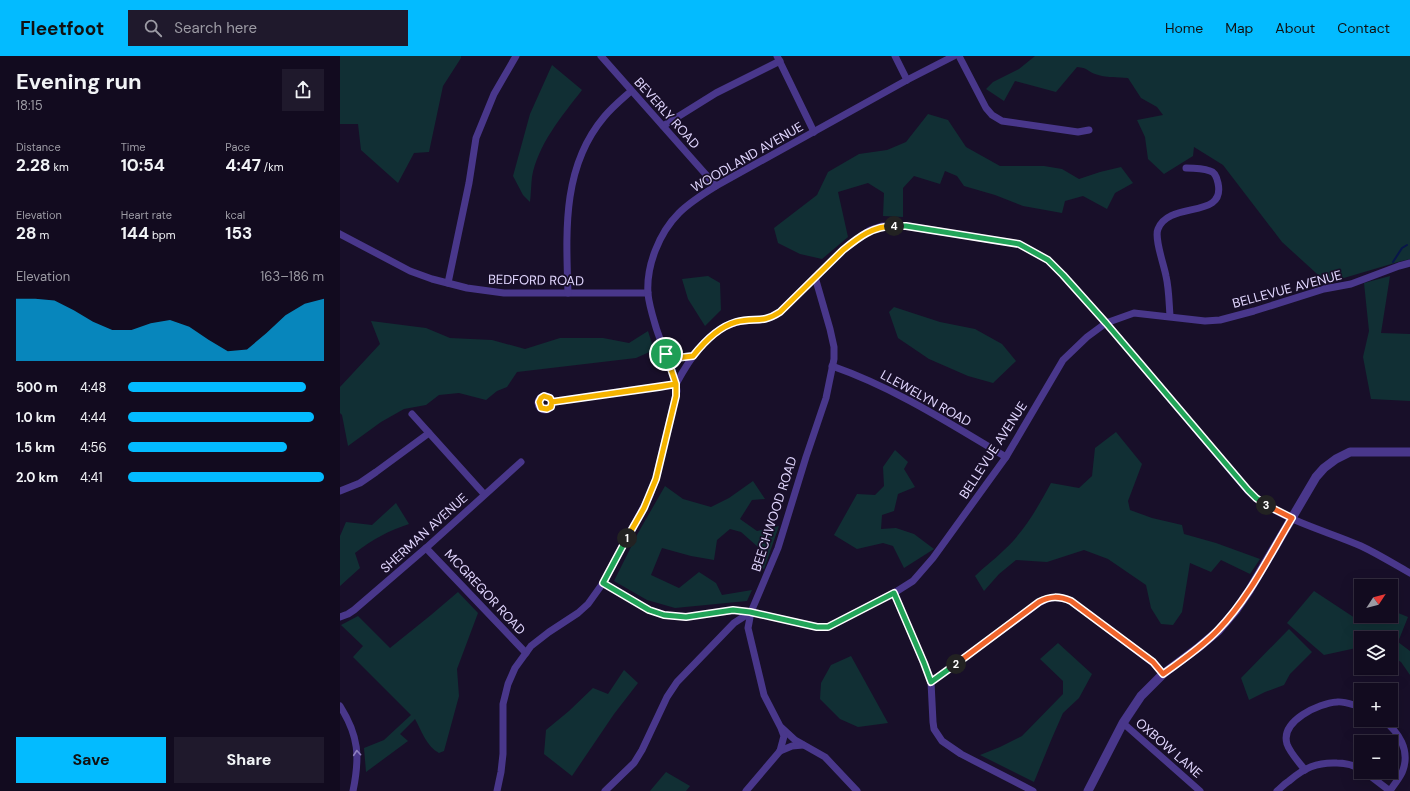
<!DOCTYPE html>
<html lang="en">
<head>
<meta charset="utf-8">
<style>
	:root { --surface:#120b1f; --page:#1f192c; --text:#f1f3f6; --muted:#9c9ba4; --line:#312b3d; --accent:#03bbff }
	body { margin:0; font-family:"DM Sans",sans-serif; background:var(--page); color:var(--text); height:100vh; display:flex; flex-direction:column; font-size:15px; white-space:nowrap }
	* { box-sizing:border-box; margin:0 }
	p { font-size:13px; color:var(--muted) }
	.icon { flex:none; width:22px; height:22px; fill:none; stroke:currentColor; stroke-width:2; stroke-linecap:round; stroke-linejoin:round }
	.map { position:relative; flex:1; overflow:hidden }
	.details { display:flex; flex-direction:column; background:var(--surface); width:340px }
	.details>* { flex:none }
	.needle { width:26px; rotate:54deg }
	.tools { position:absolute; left:1014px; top:523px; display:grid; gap:8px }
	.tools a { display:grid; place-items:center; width:44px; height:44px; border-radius:0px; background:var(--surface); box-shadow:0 4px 16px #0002,0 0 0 1px var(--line); font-size:20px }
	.pin { position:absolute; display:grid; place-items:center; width:34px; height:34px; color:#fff; margin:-17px; border:2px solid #fff; border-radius:50%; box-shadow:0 1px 4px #0007 }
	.km { position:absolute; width:20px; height:20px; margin:-10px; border-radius:50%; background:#222; color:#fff; font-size:11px; line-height:20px; text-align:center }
	.round { display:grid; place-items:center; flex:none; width:42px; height:42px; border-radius:0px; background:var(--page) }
	.head { display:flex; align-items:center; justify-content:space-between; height:68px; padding:0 16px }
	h1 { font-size:22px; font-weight:700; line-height:30px }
	.figures { display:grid; grid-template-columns:repeat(3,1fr); gap:6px; height:68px; padding:4px 16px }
	.figures div { display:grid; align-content:center }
	.figures b { font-size:17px; font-weight:700 }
	.figures small { font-size:11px; font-weight:400 }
	.figures p { font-size:11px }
	.chart { height:112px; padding:8px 16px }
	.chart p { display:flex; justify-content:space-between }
	.chart svg { width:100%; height:72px; margin-top:4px; fill:var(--accent); opacity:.7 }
	.cta { display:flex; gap:8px; margin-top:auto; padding:8px 16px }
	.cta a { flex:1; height:46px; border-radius:0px; background:var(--accent); color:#111; font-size:16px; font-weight:700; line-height:46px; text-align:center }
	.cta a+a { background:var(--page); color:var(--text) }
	ul { padding:0 16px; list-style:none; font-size:13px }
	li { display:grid; grid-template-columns:64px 48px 1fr; align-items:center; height:30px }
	li i { height:10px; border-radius:5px; background:var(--accent) }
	header { display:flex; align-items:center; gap:24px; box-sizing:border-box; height:56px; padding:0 20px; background:var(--accent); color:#111 }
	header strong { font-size:19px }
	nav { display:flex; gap:22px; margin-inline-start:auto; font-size:14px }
	.search { width:280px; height:36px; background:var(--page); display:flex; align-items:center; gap:10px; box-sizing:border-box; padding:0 14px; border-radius:0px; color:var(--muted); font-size:15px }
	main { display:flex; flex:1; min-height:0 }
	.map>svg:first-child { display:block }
	.green { fill:#112f34 }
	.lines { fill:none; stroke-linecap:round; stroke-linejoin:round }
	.stream { stroke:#08154a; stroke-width:2 }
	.minor { stroke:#49378b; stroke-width:7 }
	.tertiary { stroke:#49378b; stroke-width:9 }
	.oneway { stroke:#8e7fbf }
	.split-1-casing { stroke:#fff; stroke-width:8 }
	.split-2-casing { stroke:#fff; stroke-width:8 }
	.split-3-casing { stroke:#fff; stroke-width:8 }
	.split-4-casing { stroke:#fff; stroke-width:8 }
	.split-5-casing { stroke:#fff; stroke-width:8 }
	.split-1 { stroke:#f5b400; stroke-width:5 }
	.split-2 { stroke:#22a559; stroke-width:5 }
	.split-3 { stroke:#f0652b; stroke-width:5 }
	.split-4 { stroke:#22a559; stroke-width:5 }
	.split-5 { stroke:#f5b400; stroke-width:5 }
	.labels { text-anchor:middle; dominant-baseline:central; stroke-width:3.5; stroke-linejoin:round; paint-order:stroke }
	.street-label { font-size:13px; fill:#e2d7ff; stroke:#180f29 }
</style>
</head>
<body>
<header>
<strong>Fleetfoot</strong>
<div class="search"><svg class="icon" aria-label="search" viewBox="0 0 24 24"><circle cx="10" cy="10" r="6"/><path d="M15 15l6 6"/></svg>Search here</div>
<nav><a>Home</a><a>Map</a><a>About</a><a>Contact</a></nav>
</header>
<main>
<section class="details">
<div class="head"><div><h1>Evening run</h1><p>18:15</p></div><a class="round"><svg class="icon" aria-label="share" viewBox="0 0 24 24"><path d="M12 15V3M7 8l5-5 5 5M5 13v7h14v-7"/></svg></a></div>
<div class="figures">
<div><p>Distance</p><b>2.28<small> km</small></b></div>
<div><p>Time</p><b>10:54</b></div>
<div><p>Pace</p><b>4:47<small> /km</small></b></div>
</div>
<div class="figures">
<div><p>Elevation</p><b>28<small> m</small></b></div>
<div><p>Heart rate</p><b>144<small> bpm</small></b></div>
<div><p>kcal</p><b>153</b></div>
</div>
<div class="chart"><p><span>Elevation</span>163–186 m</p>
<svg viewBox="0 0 160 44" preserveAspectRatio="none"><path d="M0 44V6L10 6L20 7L30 13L40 20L50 25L60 25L70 21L80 19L90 23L100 31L110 38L120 37L130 27L140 16L150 9L160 6V44z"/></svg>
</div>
<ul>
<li><b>500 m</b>4:48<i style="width:91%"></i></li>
<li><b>1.0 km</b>4:44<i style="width:95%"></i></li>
<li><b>1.5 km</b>4:56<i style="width:81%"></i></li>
<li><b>2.0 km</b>4:41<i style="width:100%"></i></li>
</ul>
<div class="cta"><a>Save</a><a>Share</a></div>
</section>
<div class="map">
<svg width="1070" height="735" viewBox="0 0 1070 735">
	<rect width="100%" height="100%" fill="#180f29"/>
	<g class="green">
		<polygon points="0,0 121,0 121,2 103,30 89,96 74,97 58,127 21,94 18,68 0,68"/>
		<path d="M 695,0 L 1070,0 L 1070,203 L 1058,206 L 987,227 L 942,186 L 883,109 L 854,91 L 853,100 L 824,118 L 808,103 L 805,81 L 797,64 L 823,59 L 817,51 L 801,42 L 788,22 C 777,21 766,22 755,18 C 747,15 748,12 737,11 L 716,36 L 675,25 L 664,45 L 646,33 L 653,26 L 679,13 Z"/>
		<path d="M 212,9 L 242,34 C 222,60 198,88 192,121 C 191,129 191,138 190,146 L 183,139 L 173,120 L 190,58 Z"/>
		<polygon points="588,58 608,64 626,91 660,110 704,110 722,113 739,123 760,116 781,111 793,127 775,137 767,153 743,140 725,145 722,157 683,150 655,139 624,130 617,120 605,115 600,128 574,120 563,132 563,161 543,160 544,137 528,127 498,136 508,181 482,203 460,198 438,187 434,172 477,139 488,116 519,98 547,94 566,86"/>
		<polygon points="368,220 380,227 381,254 365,270 348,243 342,223"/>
		<polygon points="1050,220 1041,277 1070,278 1070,345 1031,343 1023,301 1029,275 1024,227"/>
		<polygon points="554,251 600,266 635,273 662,288 676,305 653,327 628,320 589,303 558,282 549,256"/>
		<polygon points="31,265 86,272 110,282 152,284 185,293 220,282 263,282 289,287 308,275 314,294 296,302 177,316 167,331 157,335 146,344 119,337 99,339 86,349 64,353 41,366 8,390 2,359 0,357 0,331 40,288"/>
		<path d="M 776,376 L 802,408 L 788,445 L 790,454 L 812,462 L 842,469 L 844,478 L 876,487 L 920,503 L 910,518 L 881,504 L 871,516 L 850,507 L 842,556 L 833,569 L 821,568 L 811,552 L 806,529 L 768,503 L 744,494 L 707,506 L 676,504 L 659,518 L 644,535 L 635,520 C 644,511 654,504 663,495 C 684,476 698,451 711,427 L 739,432 L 752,420 L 755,392 Z"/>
		<polygon points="555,394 568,406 564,413 575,431 558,438 554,455 542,459 541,473 556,472 574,478 594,493 564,512 553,490 543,487 517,493 494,479 517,438 535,439 544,430 543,411"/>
		<polygon points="413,425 425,443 412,444 400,463 417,475 439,470 424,513 417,509 418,491 401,476 390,473 377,484 374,504 351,500 322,492 311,519 339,532 359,516 376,527 382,539 412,534 407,545 335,552 307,544 274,525 298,477 325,430 343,443 371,451 389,442"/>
		<path d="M 56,447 L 69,468 C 48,475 33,483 15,497 L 20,512 L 0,530 L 0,480 L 6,466 L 32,469 Z"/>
		<polygon points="974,535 1021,566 1030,560 1051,560 1051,554 1068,561 1058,586 1070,595 1070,619 1061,606 1051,600 1051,582 1021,582 1021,591 984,599 947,567"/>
		<path d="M 118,536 L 138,557 L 117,613 L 119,640 L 104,695 L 99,697 C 87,691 81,674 75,663 L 60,678 L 68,685 L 26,716 L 24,692 L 44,684 L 71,659 L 13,601 L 23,590 L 1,569 L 18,560 L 50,592 L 91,559 Z"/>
		<polygon points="949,573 972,596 950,618 944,629 925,636 909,644 901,622"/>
		<polygon points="718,587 752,618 739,642 723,657 712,682 694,726 640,699 660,691 682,680 723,638 723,625 700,603"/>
		<polygon points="511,600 548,667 518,671 500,663 480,643 481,627 491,609"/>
		<polygon points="284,614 298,627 274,658 232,720 204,698 206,674 229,655 253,632 268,638"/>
		<polygon points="326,716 350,730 346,735 310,735"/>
	</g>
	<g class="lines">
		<polyline class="stream" points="1053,206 1062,192 1067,189"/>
		<g class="minor">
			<polyline points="261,0 376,130"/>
			<polyline points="437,0 474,76"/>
			<polyline points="555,0 567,24"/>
			<polyline points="619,0 646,52 652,59 662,65 738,76 749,74"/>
			<polyline points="323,70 376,37 440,5"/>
			<polyline points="0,178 70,215 92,223 127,232 164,237 308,237"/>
			<polyline points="108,227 129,127 136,82 154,38 176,0"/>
			<path d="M 228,237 C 226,175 222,111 264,61 C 272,51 282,43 291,35"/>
			<path d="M 830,260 C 829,247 829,233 826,220 C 824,209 814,182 818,173 C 829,144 886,164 878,127 C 877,122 875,116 870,115 C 862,112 855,112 846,112"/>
			<polyline points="326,298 336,302 353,300"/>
			<path d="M 492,310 C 555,332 609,367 666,401"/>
			<circle cx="205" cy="347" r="7"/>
			<path d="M 212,346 L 336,328 C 349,304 368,273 397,266 C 415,262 422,268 440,256 L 503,194 L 530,174 L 542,170 L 566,170 L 679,188 L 708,204 L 723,219 L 766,267 L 908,435 C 937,463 985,474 1021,490 C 1038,498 1054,508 1070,517"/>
			<polyline points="72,358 144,438"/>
			<polyline points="0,435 20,427 36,416 89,377"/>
			<polyline points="86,492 186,597"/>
			<polyline points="263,527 309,554 324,559 346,561 393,554 411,556 477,571 488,571 554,537 573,525 593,502 666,401 723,304 747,281 766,267 794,257 865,265 880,264 914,255 984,233 1011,228 1059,210 1070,207"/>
			<polyline points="554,537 584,607 591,626 593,666 594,673 602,685 621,698 693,735"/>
			<polyline points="0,561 8,558 14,554 86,492 181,406"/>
			<path d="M 591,626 L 699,547 C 710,540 719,540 731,545 L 813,607 L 823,618"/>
			<path d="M 0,650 C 19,680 20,701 13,735"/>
			<path d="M 1043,664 C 1059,676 1070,694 1063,714 C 1061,721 1054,728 1050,735"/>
			<polyline points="783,667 860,735"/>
			<polyline points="442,672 455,684 485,701 517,735"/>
			<polyline points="440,695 452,690 463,689"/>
			<path d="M 965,714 C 959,706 950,697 947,688 C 940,665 979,647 997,646 C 1004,645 1013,649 1021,651"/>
			<polyline points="1025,716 1050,735"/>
			<path d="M 157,735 L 161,716 L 163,698 L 163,648 L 168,628 L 175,612 L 191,590 L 209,576 L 238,557 L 248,548 L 263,527 L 310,439 L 316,423 L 337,335 C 334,311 321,290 315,268 C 312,258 309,248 308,238 C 306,210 319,177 339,157 C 350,146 363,138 376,130 L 567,24 L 614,0"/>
			<polyline points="265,735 294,707 302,694 327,641 337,626 394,567 411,556"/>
			<polyline points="406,735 440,695 444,680 441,672 424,639 408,572 411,556 438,492 466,401 486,342 494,303 494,291 490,273 475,221"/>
			<path d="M 937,735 C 941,732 944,728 949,725 C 964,712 977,706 997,707 C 1006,707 1014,709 1021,714"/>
		</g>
		<polyline class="tertiary" points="748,735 783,667 801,640 823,618 859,591 878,575 896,554 909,535 976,421 984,412 996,403 1010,396 1070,396"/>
	</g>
	<defs><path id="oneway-chevron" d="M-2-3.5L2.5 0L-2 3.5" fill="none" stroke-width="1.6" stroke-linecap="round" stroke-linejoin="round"/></defs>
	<use class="oneway" href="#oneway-chevron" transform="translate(17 697) rotate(-95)"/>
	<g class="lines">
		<g class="split-1-casing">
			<polyline id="split-1" points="287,482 304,452 316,423 336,340 336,328 212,346 211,351 207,353 201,352 199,346 201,342 204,340 210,342 212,346 319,331 336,328 326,298"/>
		</g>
		<g class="split-2-casing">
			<polyline id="split-2" points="287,482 263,527 309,554 324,559 346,561 393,554 410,556 477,571 488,571 554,537 584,607 591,626 616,608"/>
		</g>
		<g class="split-3-casing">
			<path id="split-3" d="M 616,608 L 699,546 C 710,540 719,540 731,545 L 813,606 L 823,618 C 842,604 862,591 878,574 C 909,542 929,500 952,462 L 926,449"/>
		</g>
		<g class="split-4-casing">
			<polyline id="split-4" points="554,170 566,170 679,188 708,204 723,219 766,267 908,434 916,442 926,449"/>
		</g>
		<g class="split-5-casing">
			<path id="split-5" d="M 326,298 L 336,302 L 353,300 C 364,286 378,271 396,266 C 415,261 422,268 440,256 L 503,194 C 519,181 533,170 554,170"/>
		</g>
		<use href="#split-1" class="split-1"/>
		<use href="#split-2" class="split-2"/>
		<use href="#split-3" class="split-3"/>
		<use href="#split-4" class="split-4"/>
		<use href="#split-5" class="split-5"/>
	</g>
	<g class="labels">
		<g class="street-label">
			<text transform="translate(327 57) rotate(48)">BEVERLY ROAD</text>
			<text transform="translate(407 101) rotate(-30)">WOODLAND AVENUE</text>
			<text transform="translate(196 224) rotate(1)">BEDFORD ROAD</text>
			<text transform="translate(947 233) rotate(-15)">BELLEVUE AVENUE</text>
			<text transform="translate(586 342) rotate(29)">LLEWELYN ROAD</text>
			<text transform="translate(653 394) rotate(-57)">BELLEVUE AVENUE</text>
			<text transform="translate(434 458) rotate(-72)">BEECHWOOD ROAD</text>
			<text transform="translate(84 477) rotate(-42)">SHERMAN AVENUE</text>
			<text transform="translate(145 536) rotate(47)">MCGREGOR ROAD</text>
			<text transform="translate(829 692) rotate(41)">OXBOW LANE</text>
		</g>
	</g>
</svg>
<div class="tools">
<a><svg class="needle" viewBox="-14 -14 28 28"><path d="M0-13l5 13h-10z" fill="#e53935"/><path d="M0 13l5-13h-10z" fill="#9c9ba4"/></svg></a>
<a><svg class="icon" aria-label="layers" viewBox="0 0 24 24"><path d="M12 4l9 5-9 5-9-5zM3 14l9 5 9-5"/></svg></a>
<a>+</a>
<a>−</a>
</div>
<div class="pin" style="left:326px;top:298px;background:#1e9e55"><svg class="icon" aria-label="arrive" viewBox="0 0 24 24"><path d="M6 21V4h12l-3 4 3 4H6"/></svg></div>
<b class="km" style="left:287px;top:482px">1</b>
<b class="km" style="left:616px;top:608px">2</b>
<b class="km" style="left:926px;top:449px">3</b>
<b class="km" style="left:554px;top:170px">4</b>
</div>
</main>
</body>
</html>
